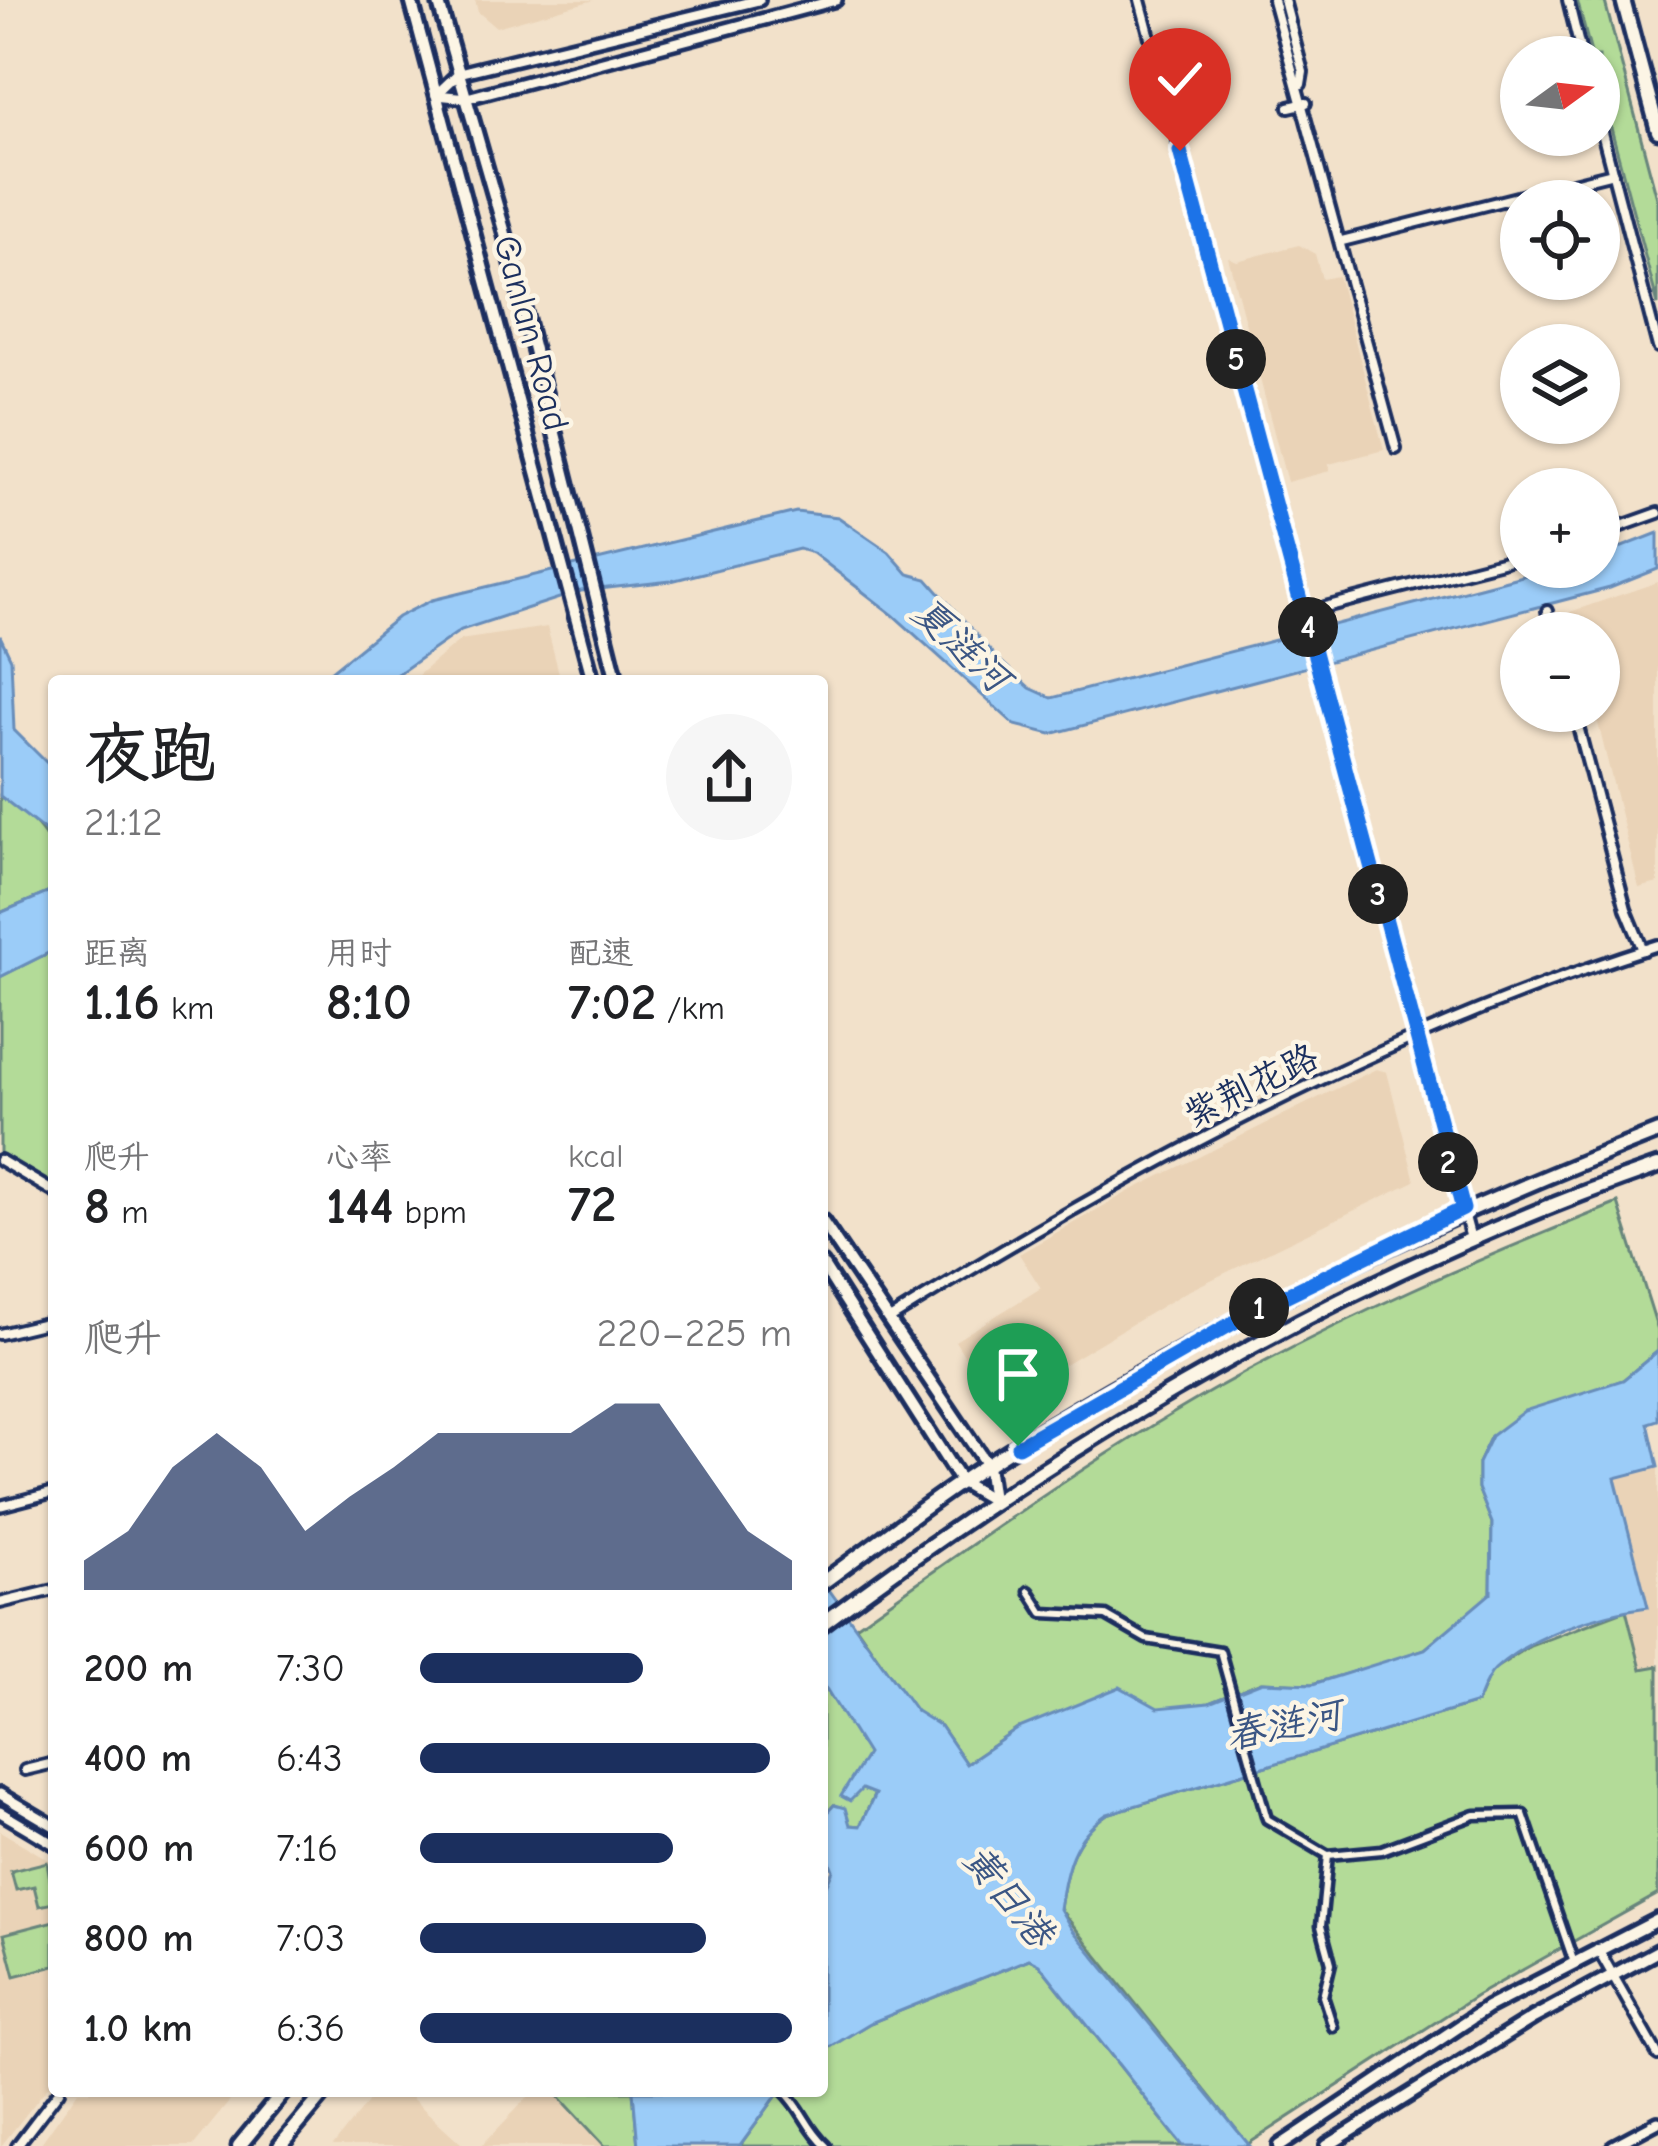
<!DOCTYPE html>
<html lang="zh">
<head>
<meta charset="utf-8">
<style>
	:root { --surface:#fff; --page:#f6f6f6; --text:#202124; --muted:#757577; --accent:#1b2f5e }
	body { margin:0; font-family:"Comic Neue","LXGW WenKai TC",sans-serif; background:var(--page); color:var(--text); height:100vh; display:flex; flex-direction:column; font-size:45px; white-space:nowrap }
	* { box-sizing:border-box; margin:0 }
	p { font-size:39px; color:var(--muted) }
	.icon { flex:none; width:66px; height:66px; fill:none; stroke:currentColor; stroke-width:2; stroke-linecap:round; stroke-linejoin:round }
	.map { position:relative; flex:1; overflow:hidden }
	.details { position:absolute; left:48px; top:675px; width:780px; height:1422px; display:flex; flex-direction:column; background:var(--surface); border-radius:12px; box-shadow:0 3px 9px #0004 }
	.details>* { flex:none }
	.needle { width:78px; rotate:75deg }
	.fabs { position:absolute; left:1500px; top:36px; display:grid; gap:24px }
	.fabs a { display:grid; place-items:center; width:120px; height:120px; border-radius:50%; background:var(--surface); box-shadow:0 3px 9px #0004; font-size:60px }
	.pin { position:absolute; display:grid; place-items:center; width:102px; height:102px; color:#fff; margin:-123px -51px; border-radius:50% 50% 50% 0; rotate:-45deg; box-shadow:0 0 12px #0007 }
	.pin .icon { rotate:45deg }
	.km { position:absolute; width:60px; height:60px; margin:-30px; border-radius:50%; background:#222; color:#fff; font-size:33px; line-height:60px; text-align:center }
	.round { display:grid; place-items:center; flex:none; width:126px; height:126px; border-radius:63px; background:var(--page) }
	.overview { display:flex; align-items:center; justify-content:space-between; height:204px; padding:0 36px }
	h1 { font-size:66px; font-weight:700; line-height:90px }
	.figures { display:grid; grid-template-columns:repeat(3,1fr); gap:18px; height:204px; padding:12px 36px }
	.figures div { display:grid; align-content:center }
	.figures b { font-size:51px; font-weight:700 }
	.figures small { font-size:33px; font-weight:400 }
	.figures p { font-size:33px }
	.chart { height:336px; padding:24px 36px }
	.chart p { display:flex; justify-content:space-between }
	.chart svg { width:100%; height:216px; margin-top:12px; fill:var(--accent); opacity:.7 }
	ul { padding:0 36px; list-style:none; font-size:39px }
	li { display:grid; grid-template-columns:192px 144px 1fr; align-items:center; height:90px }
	li i { height:30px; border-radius:15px; background:var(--accent) }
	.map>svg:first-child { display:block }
	.built { fill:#ead3b7 }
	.green { fill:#b3db98; stroke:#67857b; stroke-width:3 }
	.water { fill:#9bccf8; stroke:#688dba; stroke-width:3 }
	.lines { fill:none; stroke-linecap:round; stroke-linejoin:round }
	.pedestrian-casing { stroke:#1b2f5e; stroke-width:15 }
	.minor-casing { stroke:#1b2f5e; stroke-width:16 }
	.tertiary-casing { stroke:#1b2f5e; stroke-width:18 }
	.secondary-casing { stroke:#1b2f5e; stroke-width:20 }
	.primary-casing { stroke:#1b2f5e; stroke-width:21 }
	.pedestrian { stroke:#fcf5e5; stroke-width:6 }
	.minor { stroke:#fcf5e5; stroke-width:8 }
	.tertiary { stroke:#fcf5e5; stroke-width:9 }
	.secondary { stroke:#fcf5e5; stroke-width:10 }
	.primary { stroke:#fcf5e5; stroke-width:12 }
	.route-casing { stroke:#fff; stroke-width:24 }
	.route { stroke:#1a73e8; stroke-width:15 }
	.labels { text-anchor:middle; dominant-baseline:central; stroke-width:9; stroke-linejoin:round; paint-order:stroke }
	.street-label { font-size:36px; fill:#1b2f5e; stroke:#fcf5e5 }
	.water-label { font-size:39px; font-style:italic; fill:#3b5684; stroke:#fcf5e5 }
</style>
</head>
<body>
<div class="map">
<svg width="1658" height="2146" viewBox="0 0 1658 2146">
	<rect width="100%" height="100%" fill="#f2e1ca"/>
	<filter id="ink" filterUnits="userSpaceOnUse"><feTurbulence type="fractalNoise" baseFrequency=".00833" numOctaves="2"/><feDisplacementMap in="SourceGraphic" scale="24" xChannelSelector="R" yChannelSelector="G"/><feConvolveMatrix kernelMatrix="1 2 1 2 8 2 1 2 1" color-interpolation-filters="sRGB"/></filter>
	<g filter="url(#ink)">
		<g class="built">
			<polygon points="475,0 594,0 496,27 478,12"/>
			<polygon points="1299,245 1315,254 1322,279 1338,276 1384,450 1329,464 1330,471 1287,482 1228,257 1237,261"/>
			<polygon points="1658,582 1658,883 1639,888 1595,711 1599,633 1576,633 1570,612"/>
			<polygon points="547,627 561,681 411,681 460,640"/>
			<polygon points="1376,1069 1387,1072 1415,1181 1184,1293 996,1405 955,1341 1041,1288 1019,1254 1128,1192"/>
			<polygon points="1658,1467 1658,1666 1641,1670 1626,1610 1648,1606 1615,1477"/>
			<polygon points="0,1831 54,1863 54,2079 1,2146"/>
			<polygon points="78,2091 238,2091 193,2146 39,2146"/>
			<polygon points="376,2091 404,2091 464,2146 333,2146"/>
			<polygon points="534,2091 554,2091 605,2146 481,2146"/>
		</g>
		<g class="green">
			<polygon points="1577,0 1605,2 1658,202 1658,305 1599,83 1599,57 1592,57"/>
			<path d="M 0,796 C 37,820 65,844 50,892 L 0,913 Z"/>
			<polygon points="54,950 54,1185 0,1153 0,977"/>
			<path d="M 1618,1203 L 1658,1330 L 1658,1351 L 1623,1380 L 1560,1402 L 1491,1436 L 1478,1463 L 1478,1488 L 1492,1523 L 1491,1594 L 1425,1649 L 1390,1661 L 1312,1684 L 1261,1682 L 1209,1703 L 1019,1728 L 966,1764 L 940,1726 L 916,1712 L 856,1626 C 972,1544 1090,1460 1213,1390 C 1343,1317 1480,1258 1618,1203 Z"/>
			<path d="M 1626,1610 L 1641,1669 L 1658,1666 L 1658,1894 L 1476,1996 L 1248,2144 L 1060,1909 C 1066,1868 1072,1838 1107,1814 L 1477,1703 L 1491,1671 L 1530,1646 Z"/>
			<polygon points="822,1682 868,1754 862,1789 875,1793 860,1826 849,1825 834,1805 822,1818"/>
			<polygon points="47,1862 54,1903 39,1906 34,1886 16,1890 11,1871"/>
			<polygon points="54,1921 54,1966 15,1976 4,1934"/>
			<polygon points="1029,1959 1039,1964 1183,2146 740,2146 780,2091 822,2091 823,2051 870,2023"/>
			<polygon points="554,2091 633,2091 638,2146 605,2146"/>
		</g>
		<g class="water">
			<polygon points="796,512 838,517 889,552 908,574 927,579 994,655 1030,688 1052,698 1557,567 1599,567 1599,556 1658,533 1658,569 1610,588 1051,734 1015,725 893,615 813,553 799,549 671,581 581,591 461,630 388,681 319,681 398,617 432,600"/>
			<polygon points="0,636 11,659 14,730 54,770 54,851 49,834 0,796"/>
			<polygon points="54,880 54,950 0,977 0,913 50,892"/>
			<path d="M 1658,1351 L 1658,1420 L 1648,1423 L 1658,1467 L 1615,1478 L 1648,1607 C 1599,1613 1532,1635 1495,1669 C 1486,1677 1482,1692 1477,1703 L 1107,1814 C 1072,1838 1066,1868 1060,1909 L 1071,1928 L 1250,2146 L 1183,2146 L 1039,1964 L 1029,1959 L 870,2023 L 822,2052 L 822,1895 L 833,1870 L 822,1842 L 822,1818 L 834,1805 L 845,1808 L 850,1825 L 860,1826 L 875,1794 L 862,1789 L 850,1801 L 841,1796 L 867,1754 L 822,1682 L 822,1580 L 916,1711 L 940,1726 L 966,1764 L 1019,1728 L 1120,1687 L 1158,1708 L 1209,1703 L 1262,1682 L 1313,1684 L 1425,1649 L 1491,1593 L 1492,1523 L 1478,1488 L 1478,1463 L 1491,1436 L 1524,1411 L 1623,1380 Z"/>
			<polygon points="633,2091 780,2091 740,2146 638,2146"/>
		</g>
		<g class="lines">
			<g class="pedestrian-casing">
				<g id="pedestrian">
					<polyline points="1029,1591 1043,1613 1106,1616 1146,1639 1220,1651 1267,1819 1328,1855 1321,1926 1331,1963 1323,1996 1333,2027"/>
					<polyline points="1328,1855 1382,1850 1475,1815 1523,1814 1573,1960"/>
					<path d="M 784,2091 C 803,2109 806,2128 826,2146"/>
				</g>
			</g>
			<g class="minor-casing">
				<g id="minor">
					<polyline points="1140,0 1471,1239"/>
					<polyline points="1273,0 1396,449"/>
					<polyline points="1284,0 1303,72 1301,84"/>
					<polyline points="1568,0 1582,57"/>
					<polyline points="1289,107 1306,103"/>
					<polyline points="1599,121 1658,347"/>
					<polyline points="1342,241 1613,173"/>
					<polyline points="1599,534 1658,513"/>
					<polyline points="1325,607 1521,557"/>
					<polyline points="1547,611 1553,633"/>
					<polyline points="1574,711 1626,909 1643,950"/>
					<polyline points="0,1160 54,1192"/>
					<path d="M 888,1320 C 1130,1170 1386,1031 1658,945"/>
					<polyline points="0,1334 54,1321"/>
					<polyline points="0,1506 54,1492"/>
					<polyline points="0,1603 54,1590"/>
					<polyline points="25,1770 54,1763"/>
					<polyline points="1598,1949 1658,2055"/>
					<polyline points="17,2146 59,2091"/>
				</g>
			</g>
			<g class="tertiary-casing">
				<g id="tertiary">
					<polyline points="436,95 467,98 836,0"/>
					<polyline points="436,95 459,73 759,0"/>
					<polyline points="0,1794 54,1826"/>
					<polyline points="0,1812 54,1844"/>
					<polyline points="1613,2146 1658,2122"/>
				</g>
			</g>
			<g class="secondary-casing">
				<g id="secondary">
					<polyline points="411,0 593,681"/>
					<polyline points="438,0 504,230 617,681"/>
					<polyline points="822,1221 987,1465 992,1500"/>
					<polyline points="822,1264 961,1482 992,1500"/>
					<polyline points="1280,2146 1487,2008 1658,1920"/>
					<polyline points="1327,2146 1533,2018 1658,1951"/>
				</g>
			</g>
			<g class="primary-casing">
				<g id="primary">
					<polyline points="1623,0 1658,131"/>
					<path d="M 822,1583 C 876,1544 930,1501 986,1465 C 1199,1330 1423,1224 1658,1132"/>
					<path d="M 822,1624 C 1077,1433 1356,1271 1658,1166"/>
					<polyline points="239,2146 284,2091"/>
					<polyline points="280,2146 326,2091"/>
				</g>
			</g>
			<use href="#pedestrian" class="pedestrian"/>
			<use href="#minor" class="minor"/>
			<use href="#tertiary" class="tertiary"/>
			<use href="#secondary" class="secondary"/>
			<use href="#primary" class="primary"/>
		</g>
	</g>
	<g class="lines" filter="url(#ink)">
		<g class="route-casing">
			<polyline id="route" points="1018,1446 1252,1312 1463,1209 1180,151"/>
		</g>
		<use href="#route" class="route"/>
	</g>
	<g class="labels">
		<g class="street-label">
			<text transform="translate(531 333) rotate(75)">Ganlan Road</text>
			<text transform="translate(1251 1086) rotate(-26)">紫荆花路</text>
		</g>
		<g class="water-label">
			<text transform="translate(961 645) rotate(43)">夏涟河</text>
			<text transform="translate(1284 1725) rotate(-11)">春涟河</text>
			<text transform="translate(1008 1896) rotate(51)">黄日港</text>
		</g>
	</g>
</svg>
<div class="fabs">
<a><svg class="needle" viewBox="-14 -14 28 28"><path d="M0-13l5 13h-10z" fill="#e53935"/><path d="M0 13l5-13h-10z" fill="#757577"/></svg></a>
<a><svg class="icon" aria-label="locate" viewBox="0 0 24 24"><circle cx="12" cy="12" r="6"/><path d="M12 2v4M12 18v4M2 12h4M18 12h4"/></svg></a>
<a><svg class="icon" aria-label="layers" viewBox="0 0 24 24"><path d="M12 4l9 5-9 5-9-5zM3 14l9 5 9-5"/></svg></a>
<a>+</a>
<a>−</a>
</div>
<div class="pin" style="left:1018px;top:1446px;background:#1e9e55"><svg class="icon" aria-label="arrive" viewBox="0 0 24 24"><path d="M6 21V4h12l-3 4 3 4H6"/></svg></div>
<div class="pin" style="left:1180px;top:151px;background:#d93025"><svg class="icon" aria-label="check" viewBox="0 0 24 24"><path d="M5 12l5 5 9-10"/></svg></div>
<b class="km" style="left:1259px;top:1308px">1</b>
<b class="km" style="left:1448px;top:1162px">2</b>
<b class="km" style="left:1378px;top:894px">3</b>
<b class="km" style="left:1308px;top:627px">4</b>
<b class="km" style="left:1236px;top:359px">5</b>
<section class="details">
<div class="overview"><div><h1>夜跑</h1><p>21:12</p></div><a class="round"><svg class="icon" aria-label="share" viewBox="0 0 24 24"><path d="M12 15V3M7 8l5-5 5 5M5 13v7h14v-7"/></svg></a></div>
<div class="figures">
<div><p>距离</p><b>1.16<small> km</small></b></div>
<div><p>用时</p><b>8:10</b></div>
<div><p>配速</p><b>7:02<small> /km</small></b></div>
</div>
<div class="figures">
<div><p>爬升</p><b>8<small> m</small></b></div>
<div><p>心率</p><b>144<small> bpm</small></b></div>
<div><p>kcal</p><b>72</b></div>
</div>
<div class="chart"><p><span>爬升</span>220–225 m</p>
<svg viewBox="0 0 160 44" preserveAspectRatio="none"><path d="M0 44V38L10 32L20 19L30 12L40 19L50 32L60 25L70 19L80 12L90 12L100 12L110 12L120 6L130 6L140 19L150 32L160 38V44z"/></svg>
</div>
<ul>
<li><b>200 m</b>7:30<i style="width:60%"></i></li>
<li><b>400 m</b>6:43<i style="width:94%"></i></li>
<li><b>600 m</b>7:16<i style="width:68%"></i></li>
<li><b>800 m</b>7:03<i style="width:77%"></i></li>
<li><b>1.0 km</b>6:36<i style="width:100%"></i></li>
</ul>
</section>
</div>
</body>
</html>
